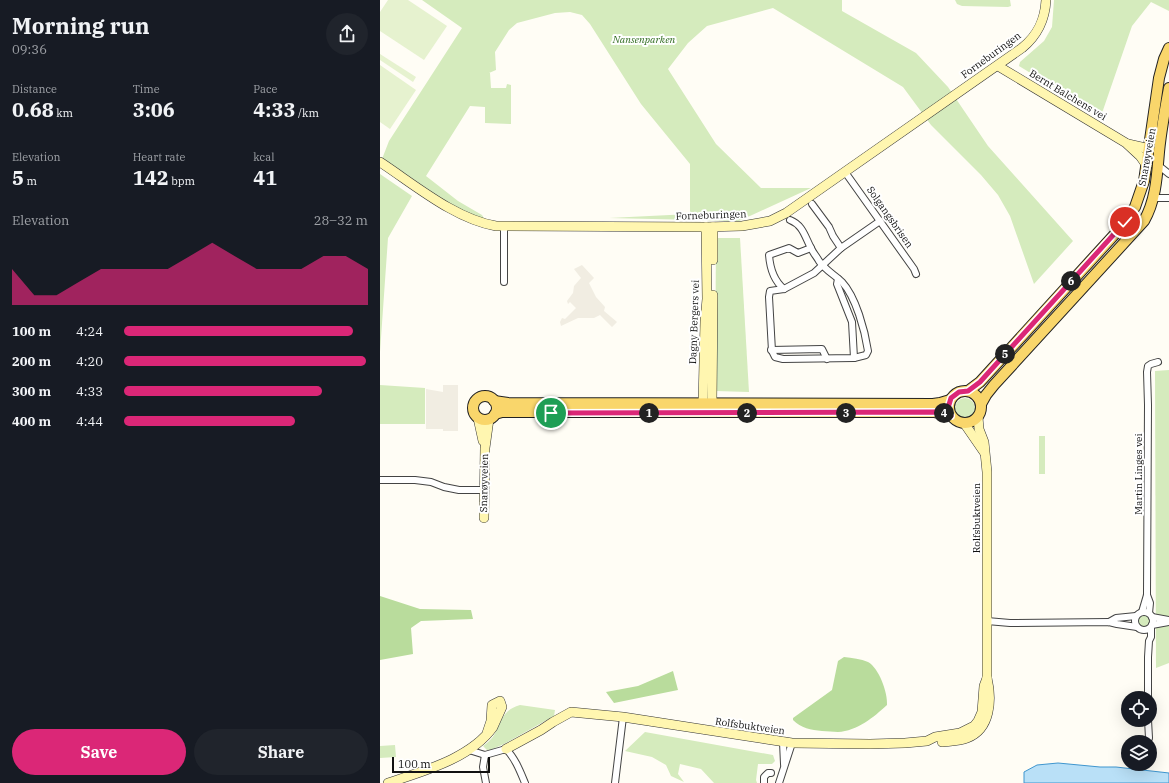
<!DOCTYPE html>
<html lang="en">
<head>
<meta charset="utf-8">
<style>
	:root { --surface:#171b24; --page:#20242c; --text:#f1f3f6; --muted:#9ea1a6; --accent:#db2777 }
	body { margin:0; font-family:"IBM Plex Serif",serif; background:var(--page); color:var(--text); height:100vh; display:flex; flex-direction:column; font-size:15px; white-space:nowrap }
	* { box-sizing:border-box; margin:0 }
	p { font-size:13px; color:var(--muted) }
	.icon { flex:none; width:22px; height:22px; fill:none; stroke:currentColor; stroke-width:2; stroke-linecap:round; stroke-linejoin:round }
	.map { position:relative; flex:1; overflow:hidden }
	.panel { display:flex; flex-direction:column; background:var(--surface); width:380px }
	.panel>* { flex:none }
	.tools { position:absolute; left:741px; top:691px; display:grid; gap:8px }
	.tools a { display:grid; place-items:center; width:36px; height:36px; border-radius:50%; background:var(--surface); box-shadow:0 4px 16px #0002; font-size:20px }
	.scale { position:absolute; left:12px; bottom:10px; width:98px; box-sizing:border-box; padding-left:4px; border:2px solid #111; border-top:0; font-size:11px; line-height:14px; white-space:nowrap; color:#111; -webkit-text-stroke:3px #fff; paint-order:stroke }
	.pin { position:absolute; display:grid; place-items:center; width:34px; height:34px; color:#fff; margin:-17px; border:2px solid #fff; border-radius:50%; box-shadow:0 1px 4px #0007 }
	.km { position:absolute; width:20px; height:20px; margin:-10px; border-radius:50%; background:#222; color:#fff; font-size:11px; line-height:20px; text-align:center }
	.round { display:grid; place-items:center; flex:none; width:42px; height:42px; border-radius:21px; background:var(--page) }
	.head { display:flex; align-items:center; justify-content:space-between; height:68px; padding:0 12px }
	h1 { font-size:22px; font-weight:800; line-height:30px }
	.metrics { display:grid; grid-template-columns:repeat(3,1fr); gap:6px; height:68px; padding:4px 12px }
	.metrics div { display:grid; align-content:center }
	.metrics b { font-size:20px; font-weight:800 }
	.metrics small { font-size:11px; font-weight:400 }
	.metrics p { font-size:11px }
	.chart { height:112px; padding:8px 12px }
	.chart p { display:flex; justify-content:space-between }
	.chart svg { width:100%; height:72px; margin-top:4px; fill:var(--accent); opacity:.7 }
	.cta { display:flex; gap:8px; margin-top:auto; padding:8px 12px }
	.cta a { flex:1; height:46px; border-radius:24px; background:var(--accent); color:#fff; font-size:16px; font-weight:800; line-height:46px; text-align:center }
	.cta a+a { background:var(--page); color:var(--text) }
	ul { padding:0 12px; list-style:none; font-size:13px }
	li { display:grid; grid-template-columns:64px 48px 1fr; align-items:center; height:30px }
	li i { height:10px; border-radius:5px; background:var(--accent) }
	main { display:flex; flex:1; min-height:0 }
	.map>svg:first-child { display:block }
	.green { fill:#d5ebbd }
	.forest { fill:#b9dc9c }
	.pitch { fill:#e6f2cf }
	.plaza { fill:#f1ede2 }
	.water { fill:#b9e0f7; stroke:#3f96cf }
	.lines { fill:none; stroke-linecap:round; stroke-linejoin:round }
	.street-casing { stroke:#444; stroke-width:8 }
	.secondary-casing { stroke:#333; stroke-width:10 }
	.primary-casing { stroke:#222; stroke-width:12 }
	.street { stroke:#fff; stroke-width:6 }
	.secondary { stroke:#fff6b0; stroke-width:9 }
	.primary { stroke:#f9d66b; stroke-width:10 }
	.route-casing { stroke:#fff; stroke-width:8 }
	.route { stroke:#db2777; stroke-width:5 }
	.labels { text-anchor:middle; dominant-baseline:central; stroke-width:4; stroke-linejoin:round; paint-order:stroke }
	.park-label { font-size:10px; font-style:italic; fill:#2f6b1f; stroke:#fff }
	.street-label { font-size:10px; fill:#111; stroke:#fff }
</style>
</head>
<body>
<main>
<section class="panel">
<div class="head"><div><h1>Morning run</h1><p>09:36</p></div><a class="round"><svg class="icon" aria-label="share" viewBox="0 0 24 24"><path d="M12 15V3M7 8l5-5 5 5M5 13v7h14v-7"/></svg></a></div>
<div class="metrics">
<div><p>Distance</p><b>0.68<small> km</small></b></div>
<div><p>Time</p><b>3:06</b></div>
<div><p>Pace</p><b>4:33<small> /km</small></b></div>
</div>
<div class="metrics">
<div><p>Elevation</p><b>5<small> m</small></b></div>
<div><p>Heart rate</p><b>142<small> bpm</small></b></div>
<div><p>kcal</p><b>41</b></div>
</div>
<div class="chart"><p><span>Elevation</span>28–32 m</p>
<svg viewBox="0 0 160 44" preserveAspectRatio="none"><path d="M0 44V22L10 38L20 38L30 30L40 22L50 22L60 22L70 22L80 14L90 6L100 14L110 22L120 22L130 22L140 14L150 14L160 22V44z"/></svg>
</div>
<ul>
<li><b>100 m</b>4:24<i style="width:94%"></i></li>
<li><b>200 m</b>4:20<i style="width:99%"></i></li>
<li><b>300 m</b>4:33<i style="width:81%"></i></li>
<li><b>400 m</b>4:44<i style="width:70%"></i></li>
</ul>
<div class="cta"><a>Save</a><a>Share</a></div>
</section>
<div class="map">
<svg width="789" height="783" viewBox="0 0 789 783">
	<rect width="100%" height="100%" fill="#fffdf5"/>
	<g class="green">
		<polygon points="42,0 462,0 462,11 536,53 568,87 608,146 693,241 654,284 630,216 618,195 601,175 551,125 523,87 393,8 327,26 308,43 288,69 336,144 381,188 431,188 359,221 229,218 310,214 310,164 261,104 210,24 202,15 190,12 175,13 137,23 129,30 115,52 116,70 109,73 110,73 111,88 126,88 127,84 131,85 131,124 105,123 105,107 90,106 46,176 78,201 102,215 105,220 76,208 2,159 9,141 82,28"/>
		<polygon points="575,0 630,0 631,6 628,7 582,6 577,4"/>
		<polygon points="674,0 789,0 789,11 771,2 752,26 721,116 639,66 640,62 664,41 672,27"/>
		<polygon points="0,174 32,196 8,238 0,352"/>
		<polygon points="336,238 360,238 369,392 335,391"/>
		<polygon points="789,370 789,663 776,668 775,371"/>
		<polygon points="0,385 45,388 45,424 0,424"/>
		<circle cx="585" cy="408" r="10"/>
		<rect x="659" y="436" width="6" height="38"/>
		<circle cx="764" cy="621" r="6"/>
		<path d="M 140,705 L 175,710 L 174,716 L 124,744 L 108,751 L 103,746 C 124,733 115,712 140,705 Z"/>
		<polygon points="265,732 393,755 395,761 392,764 378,764 376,780 377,783 334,783 321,769 300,764 298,774 304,782 291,776 286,765 272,757 245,751"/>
		<polygon points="15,745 16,757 0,758 0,746"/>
	</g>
	<g class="forest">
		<polygon points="0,596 40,609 91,610 93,619 41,621 31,628 33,654 0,660"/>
		<path d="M 464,657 C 472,658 481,659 488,662 C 499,668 508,693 507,705 C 494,717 477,731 458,732 C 453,732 447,731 442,731 C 431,730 421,728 413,720 L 413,718 L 452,690 L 458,661 Z"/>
		<polygon points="293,671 298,690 234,703 226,692 258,686"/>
	</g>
	<g class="pitch">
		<polygon points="8,0 28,0 67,26 44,60 0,31 0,12"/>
		<polygon points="0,54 36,77 33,82 0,60"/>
		<polygon points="0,65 36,90 10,129 0,122"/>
	</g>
	<g class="plaza">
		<polygon points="202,265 214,278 209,283 216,297 225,307 224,311 237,322 232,327 220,315 214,318 198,318 181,326 180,322 182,318 185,319 196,308 190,302 188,304 187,301 193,293 194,286 201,278 194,269"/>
		<polygon points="63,385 78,385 78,431 63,431 63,429 46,429 46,389 63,392"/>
	</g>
	<polygon class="water" points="678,763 720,767 736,767 789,773 789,783 644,783 644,772 657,765"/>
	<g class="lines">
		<g class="street-casing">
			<g id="street">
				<polyline points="778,165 789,174"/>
				<polyline points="465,172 534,269 536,274"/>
				<polyline points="773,198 789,198"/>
				<polyline points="432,204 449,227 453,236 461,248"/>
				<path d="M 410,220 C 423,225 425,237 431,248 C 433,253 437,257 439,261 C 445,270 455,275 462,282 C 476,297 485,331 488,351 L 486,355 L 474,358 L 403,359 L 395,357 L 392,351 L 389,297 L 390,291 L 404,289 L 434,273 L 461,248 L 500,221"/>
				<polyline points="458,279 457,284 472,322 474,358"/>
				<polyline points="124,282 124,226"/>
				<path d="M 404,289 C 393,280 390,268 389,255 L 409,248 L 418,253 L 431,248"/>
				<polyline points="391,350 442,349 447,359"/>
				<polyline points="0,480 35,480 51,482 64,487 79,490 104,490"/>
				<polyline points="767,595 770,603 769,613"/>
				<circle cx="764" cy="621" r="9"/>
				<polyline points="762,612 767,595 768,405 767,372 768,366 771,364 778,362"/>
				<polyline points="772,617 789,620"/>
				<polyline points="607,621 630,623 729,622 737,624 757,627"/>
				<polyline points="729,622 736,618 756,616"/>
				<polyline points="772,625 789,622"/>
				<polyline points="768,698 768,657 769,641 771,637 771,628"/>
				<polyline points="768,720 769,738"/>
				<polyline points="403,742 404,764"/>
				<path d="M 89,750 L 105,755 L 126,749 C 135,758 140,771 145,783"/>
				<polyline points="105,755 103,767 106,783"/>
				<polyline points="235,783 243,717"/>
				<polyline points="384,783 384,777 388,773 391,773"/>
				<polyline points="399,783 412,743"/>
			</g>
		</g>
		<g class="secondary-casing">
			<g id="secondary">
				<polyline points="618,66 746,143 760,156 767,166"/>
				<polyline points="748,144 770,149"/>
				<path d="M 0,162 C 35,185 75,219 116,226 L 326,227 L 362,226 L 390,221 L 406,213 L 642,48 C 658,35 665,20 666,0"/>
				<polyline points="326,227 327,299 325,321 323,403 328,408"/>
				<polyline points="333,260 333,227"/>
				<polyline points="332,403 333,295"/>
				<polyline points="98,418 103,441"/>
				<polyline points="584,423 604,452"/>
				<polyline points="104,518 105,448 109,419"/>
				<path d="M 562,742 C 571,741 579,741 587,738 C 611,729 612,699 607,678 L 607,472 L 604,442 L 599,429 L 598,417"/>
				<polyline points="126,749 161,730 173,722 191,712 243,717 412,743 490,744 525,743 547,741 555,737 580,733 594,726 598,721 602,712 604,686 607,678"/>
				<path d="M 8,783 C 43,771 90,759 113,727 L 122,707 L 120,701 L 112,705 L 111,721 L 107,733"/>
			</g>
		</g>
		<g class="primary-casing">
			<g id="primary">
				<circle cx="585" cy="407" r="16"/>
				<polyline points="588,391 600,382 735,234 755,207 764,181 779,78 784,59 789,48"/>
				<circle cx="105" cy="408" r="12"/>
				<polyline points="114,401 128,403 553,404 560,403 570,400"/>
				<path d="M 601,404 L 606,395 L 614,385 L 764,221 C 776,200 777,176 779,152 C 781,131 785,109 789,88"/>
				<polyline points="115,414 122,412 554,412 571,416"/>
			</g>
		</g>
		<use href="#street" class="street"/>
		<use href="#secondary" class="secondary"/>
		<use href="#primary" class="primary"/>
	</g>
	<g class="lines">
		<g class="route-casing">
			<polyline id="route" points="171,413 554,412 571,416 568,408 571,398 579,392 588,391 600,382 745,222"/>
		</g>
		<use href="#route" class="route"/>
	</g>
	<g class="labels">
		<g class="park-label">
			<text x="264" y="39">Nansenparken</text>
		</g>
		<g class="street-label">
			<text transform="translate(611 55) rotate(-36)">Forneburingen</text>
			<text transform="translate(688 95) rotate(31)">Bernt Balchens vei</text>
			<text transform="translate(767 157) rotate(-80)">Snarøyveien</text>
			<text transform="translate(331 215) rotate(-2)">Forneburingen</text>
			<text transform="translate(510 217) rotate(55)">Solgangsbrisen</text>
			<text transform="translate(314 322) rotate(-88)">Dagny Bergers vei</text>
			<text transform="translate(758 474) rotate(-90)">Martin Linges vei</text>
			<text transform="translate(104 483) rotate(-89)">Snarøyveien</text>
			<text transform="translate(596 518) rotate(-90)">Rolfsbuktveien</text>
			<text transform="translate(370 726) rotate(8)">Rolfsbuktveien</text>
		</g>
	</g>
</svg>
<div class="tools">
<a><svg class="icon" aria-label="locate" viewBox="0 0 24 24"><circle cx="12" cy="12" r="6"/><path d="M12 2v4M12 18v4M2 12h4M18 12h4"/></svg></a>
<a><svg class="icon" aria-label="layers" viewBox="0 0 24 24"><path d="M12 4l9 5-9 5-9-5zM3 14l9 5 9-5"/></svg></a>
</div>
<div class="scale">100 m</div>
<div class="pin" style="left:171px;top:413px;background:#1e9e55"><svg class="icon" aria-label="arrive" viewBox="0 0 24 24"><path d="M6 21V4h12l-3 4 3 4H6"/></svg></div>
<div class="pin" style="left:745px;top:222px;background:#d93025"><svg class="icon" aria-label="check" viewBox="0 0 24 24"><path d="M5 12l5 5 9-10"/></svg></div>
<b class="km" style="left:269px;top:413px">1</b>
<b class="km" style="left:367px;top:413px">2</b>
<b class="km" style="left:466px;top:413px">3</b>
<b class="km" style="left:564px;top:413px">4</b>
<b class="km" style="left:625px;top:354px">5</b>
<b class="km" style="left:691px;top:281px">6</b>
</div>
</main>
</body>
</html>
